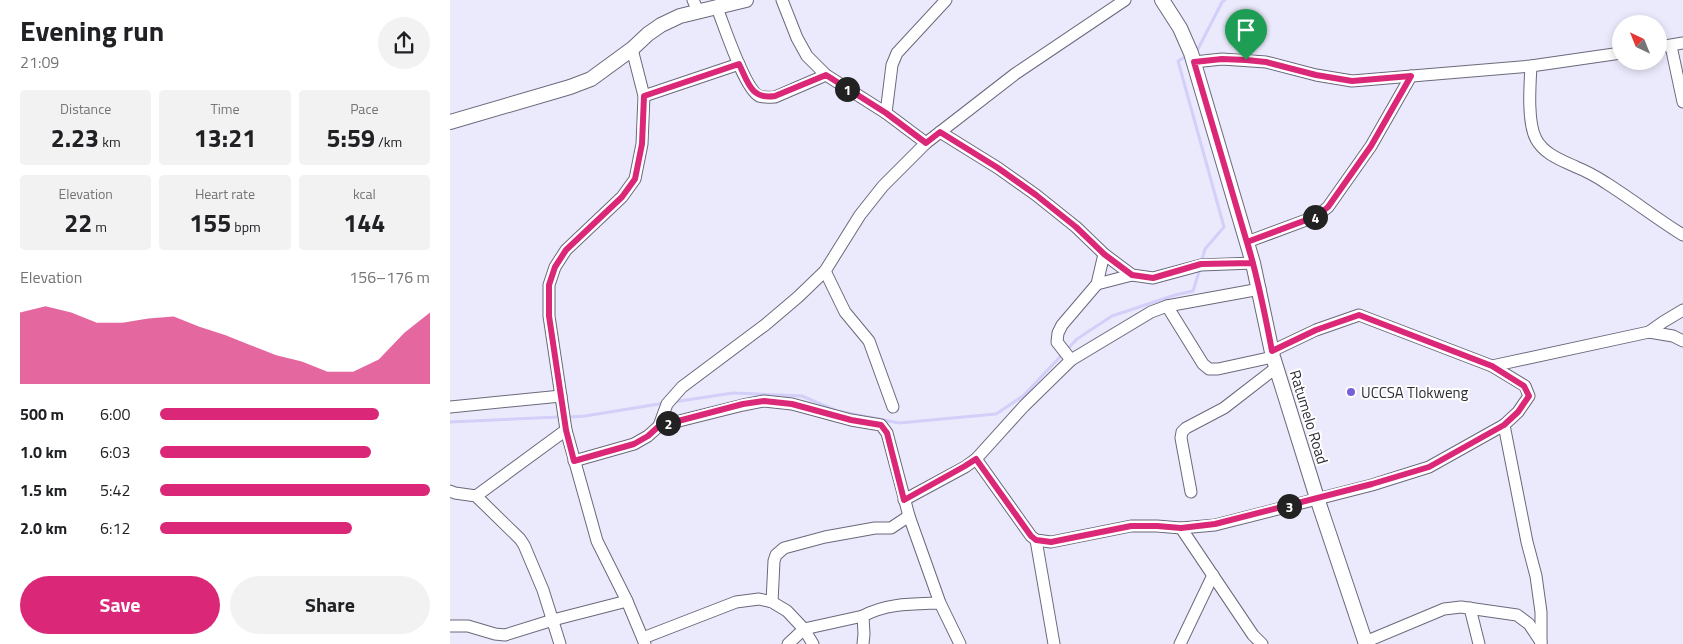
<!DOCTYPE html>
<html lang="en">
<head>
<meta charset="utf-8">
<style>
	:root { --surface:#fff; --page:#f2f2f2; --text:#202124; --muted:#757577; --accent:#db2777 }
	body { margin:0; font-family:"Titillium Web",sans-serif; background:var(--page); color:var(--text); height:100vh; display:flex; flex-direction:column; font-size:19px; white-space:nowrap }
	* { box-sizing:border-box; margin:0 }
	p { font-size:16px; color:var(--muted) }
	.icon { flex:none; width:28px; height:28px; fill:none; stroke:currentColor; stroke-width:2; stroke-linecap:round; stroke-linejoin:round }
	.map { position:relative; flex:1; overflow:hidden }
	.details { display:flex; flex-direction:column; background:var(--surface); width:450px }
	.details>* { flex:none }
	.needle { width:32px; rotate:317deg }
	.fabs { position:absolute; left:1162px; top:15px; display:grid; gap:10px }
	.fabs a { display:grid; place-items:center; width:55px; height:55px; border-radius:50%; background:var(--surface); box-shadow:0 2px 8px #0003; font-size:25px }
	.pin { position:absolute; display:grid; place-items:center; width:42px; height:42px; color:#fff; margin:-51px -21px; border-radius:50% 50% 50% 0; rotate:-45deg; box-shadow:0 0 5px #0007 }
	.pin .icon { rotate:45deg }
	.km { position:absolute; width:25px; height:25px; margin:-12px; border-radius:50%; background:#222; color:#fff; font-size:14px; line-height:25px; text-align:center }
	.round { display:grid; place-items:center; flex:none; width:52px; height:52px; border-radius:26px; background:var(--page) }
	.head { display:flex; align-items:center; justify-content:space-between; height:85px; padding:0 20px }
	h1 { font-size:28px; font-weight:700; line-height:38px }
	.figures { display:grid; grid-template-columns:repeat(3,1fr); gap:8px; height:85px; padding:5px 20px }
	.figures div { display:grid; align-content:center; border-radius:5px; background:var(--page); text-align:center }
	.figures b { font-size:25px; font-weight:700 }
	.figures small { font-size:14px; font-weight:400 }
	.figures p { font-size:14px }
	.chart { height:140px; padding:10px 20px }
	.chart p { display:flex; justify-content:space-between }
	.chart svg { width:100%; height:90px; margin-top:5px; fill:var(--accent); opacity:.7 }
	.button { display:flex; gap:10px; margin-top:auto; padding:10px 20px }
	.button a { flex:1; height:58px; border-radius:30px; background:var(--accent); color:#fff; font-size:20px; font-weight:700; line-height:58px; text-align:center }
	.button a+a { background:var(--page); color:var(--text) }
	ul { padding:0 20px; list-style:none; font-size:16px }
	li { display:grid; grid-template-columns:80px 60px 1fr; align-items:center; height:38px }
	li i { height:12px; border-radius:6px; background:var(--accent) }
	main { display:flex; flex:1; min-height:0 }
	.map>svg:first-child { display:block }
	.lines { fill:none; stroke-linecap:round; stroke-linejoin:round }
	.stream { stroke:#d2cff8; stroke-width:3 }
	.minor-casing { stroke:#6a697c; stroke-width:13 }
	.tertiary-casing { stroke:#6a697c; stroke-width:16 }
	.minor { stroke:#fff; stroke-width:11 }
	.tertiary { stroke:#fff; stroke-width:14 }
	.route-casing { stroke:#fff; stroke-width:10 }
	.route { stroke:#db2777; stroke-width:6 }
	.poi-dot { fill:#765fd9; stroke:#fff; stroke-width:2 }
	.labels { text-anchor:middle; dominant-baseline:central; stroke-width:4; stroke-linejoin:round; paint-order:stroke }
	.poi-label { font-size:15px; fill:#2d2c35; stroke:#fff; text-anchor:start }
	.street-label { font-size:15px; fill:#2d2c35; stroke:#fff }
</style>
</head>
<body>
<main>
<section class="details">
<div class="head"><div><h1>Evening run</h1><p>21:09</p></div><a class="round"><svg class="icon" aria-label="share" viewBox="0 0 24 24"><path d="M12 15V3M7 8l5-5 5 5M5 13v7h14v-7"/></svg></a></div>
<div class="figures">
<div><p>Distance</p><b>2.23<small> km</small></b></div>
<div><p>Time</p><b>13:21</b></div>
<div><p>Pace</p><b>5:59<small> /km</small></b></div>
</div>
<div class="figures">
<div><p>Elevation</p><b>22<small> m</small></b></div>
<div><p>Heart rate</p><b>155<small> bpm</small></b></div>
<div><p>kcal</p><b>144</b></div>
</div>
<div class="chart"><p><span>Elevation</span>156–176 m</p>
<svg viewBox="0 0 160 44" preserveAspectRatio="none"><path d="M0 44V9L10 6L20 9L30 14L40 14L50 12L60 11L70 16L80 20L90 25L100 30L110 33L120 38L130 38L140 32L150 19L160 9V44z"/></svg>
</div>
<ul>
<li><b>500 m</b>6:00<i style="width:81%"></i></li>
<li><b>1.0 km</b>6:03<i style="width:78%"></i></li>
<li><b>1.5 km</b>5:42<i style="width:100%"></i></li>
<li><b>2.0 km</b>6:12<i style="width:71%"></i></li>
</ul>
<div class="button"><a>Save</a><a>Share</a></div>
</section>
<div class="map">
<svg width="1233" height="644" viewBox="0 0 1233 644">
	<rect width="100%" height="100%" fill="#ebeafc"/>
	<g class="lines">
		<g class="stream">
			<polyline points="748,49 772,2 775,0"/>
			<polyline points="735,57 728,61 774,227 755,249 751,263"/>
			<polyline points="223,402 283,393 352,396 387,411 449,423 546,414 573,396 627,339 662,316 725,295 743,291 750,269"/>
			<polyline points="120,417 135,416 215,403"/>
			<polyline points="0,422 108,417"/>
		</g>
		<g class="minor-casing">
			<g id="minor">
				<polyline points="243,0 248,11"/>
				<polyline points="332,0 347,38 357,56 376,75 436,113 476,143"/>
				<path d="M 267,8 C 274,25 294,88 309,96 C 315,98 319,97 325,97 L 376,75"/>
				<polyline points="1221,46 1233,102"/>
				<polyline points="1209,47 1233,43"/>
				<polyline points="182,49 194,96 192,144 185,179 172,197 116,250 105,267 99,285 99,316 116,430 147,541 177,601 195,644"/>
				<polyline points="744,62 772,59 816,62 866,75 902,81 1081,66 1171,53"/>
				<path d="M 1081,66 C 1080,84 1077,122 1086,139 C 1094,154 1111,160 1126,167 C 1136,171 1147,177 1156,183 C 1183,200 1207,219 1233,235"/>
				<polyline points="194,96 289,64"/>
				<polyline points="436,113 442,65 447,53 496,0"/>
				<polyline points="490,132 548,168 586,195 626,227 654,254 682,275 703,278 751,265 803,263"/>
				<polyline points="797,242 867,216 878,207 921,146 961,76"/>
				<polyline points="375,271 395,312 419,341 443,407"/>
				<polyline points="647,284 654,254"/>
				<polyline points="717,306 753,364 759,369 768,369 823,357"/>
				<polyline points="1199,332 1213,322 1233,310"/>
				<polyline points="822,351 866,330 909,315 1042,366 1199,332 1223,336 1233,341"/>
				<polyline points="621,360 607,342 608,333 612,325 647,284 682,275"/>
				<polyline points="1042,366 1075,386 1079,396 1068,412 1054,425 1077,542 1086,576 1091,612 1091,644"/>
				<polyline points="0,407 111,396"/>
				<polyline points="209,426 293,405 314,401 342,404 401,420 431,425 437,433 459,516 490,603 510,644"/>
				<polyline points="526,459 581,536 586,540 601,542 681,526 707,526 731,528 765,525 922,485 979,467 1054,425"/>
				<polyline points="124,461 184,444 198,436 209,426 217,404 232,387 315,325 348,297 375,271 410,215 433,186 476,143 565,74 675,0"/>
				<polyline points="0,491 5,493 26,496 70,539 74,545 93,590 110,644"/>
				<polyline points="741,492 731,438 732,432 736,428 774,408 827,367"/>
				<polyline points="26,496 116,430"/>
				<polyline points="454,500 515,467 526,459 574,406 621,360 701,312 717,306 810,289"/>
				<polyline points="731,528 803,635 812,644"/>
				<polyline points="586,540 604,644"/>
				<polyline points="322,602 324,561 326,555 334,548 375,537 425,528 441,528 459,516"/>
				<polyline points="1020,608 1029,644"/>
				<polyline points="0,626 18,626 45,634 55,635 103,620 177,601"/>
				<polyline points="193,638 286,602 309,599 322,602 337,611 354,629 363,644"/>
				<polyline points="915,642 994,609 1011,607 1067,615 1079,624 1091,642"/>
				<polyline points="338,644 354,629 413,616"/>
				<path d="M 413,644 L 414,634 L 413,616 C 437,603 463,604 490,603"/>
				<polyline points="730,644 763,575"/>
			</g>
		</g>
		<g class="tertiary-casing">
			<g id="tertiary">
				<polyline points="712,0 730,28 741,53 803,263 823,357 867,498 916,644"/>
				<polyline points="0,122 120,87 141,79 182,49 198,34 211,25 230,16 296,0"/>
			</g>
		</g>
		<use href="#minor" class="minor"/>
		<use href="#tertiary" class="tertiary"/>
	</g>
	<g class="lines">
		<g class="route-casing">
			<path id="route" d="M 796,60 L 772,59 L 744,62 L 803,263 L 751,264 L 703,278 L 682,275 L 654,254 L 626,227 L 586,195 L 548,168 L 490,132 L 476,143 L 436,113 L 376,75 L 325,96 C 301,100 298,82 289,64 L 194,96 L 192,144 L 185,179 L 172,197 L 116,250 L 105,267 L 99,285 L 99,316 L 116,430 L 124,461 L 184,444 L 198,436 L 209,426 L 293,404 L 314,401 L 342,404 L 401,420 L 431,425 L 437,433 L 454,500 L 515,466 L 526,459 L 581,536 L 586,540 L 601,542 L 681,526 L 707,526 L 731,528 L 765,524 L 922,484 L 979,467 L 1054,425 L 1068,412 L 1079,396 L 1074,386 L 1042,366 L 909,315 L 866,330 L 822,351 C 815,314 808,278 797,242 L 867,216 L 878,207 L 921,146 L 961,76 L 902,81 L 866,75 L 816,62 L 796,60"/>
		</g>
		<use href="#route" class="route"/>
	</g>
	<circle class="poi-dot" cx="901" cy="392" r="5"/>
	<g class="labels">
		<g class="poi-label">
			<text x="911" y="392">UCCSA Tlokweng</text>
		</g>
		<g class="street-label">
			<text transform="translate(859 417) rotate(73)">Ratumelo Road</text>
		</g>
	</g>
</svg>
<div class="fabs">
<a><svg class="needle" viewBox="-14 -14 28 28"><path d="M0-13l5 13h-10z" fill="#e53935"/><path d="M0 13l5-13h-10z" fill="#757577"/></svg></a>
</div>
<div class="pin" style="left:796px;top:60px;background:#1e9e55"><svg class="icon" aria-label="arrive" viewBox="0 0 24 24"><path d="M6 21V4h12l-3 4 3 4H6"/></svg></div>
<b class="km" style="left:397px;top:89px">1</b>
<b class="km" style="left:218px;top:423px">2</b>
<b class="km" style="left:839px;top:506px">3</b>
<b class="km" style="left:865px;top:217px">4</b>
</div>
</main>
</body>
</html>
